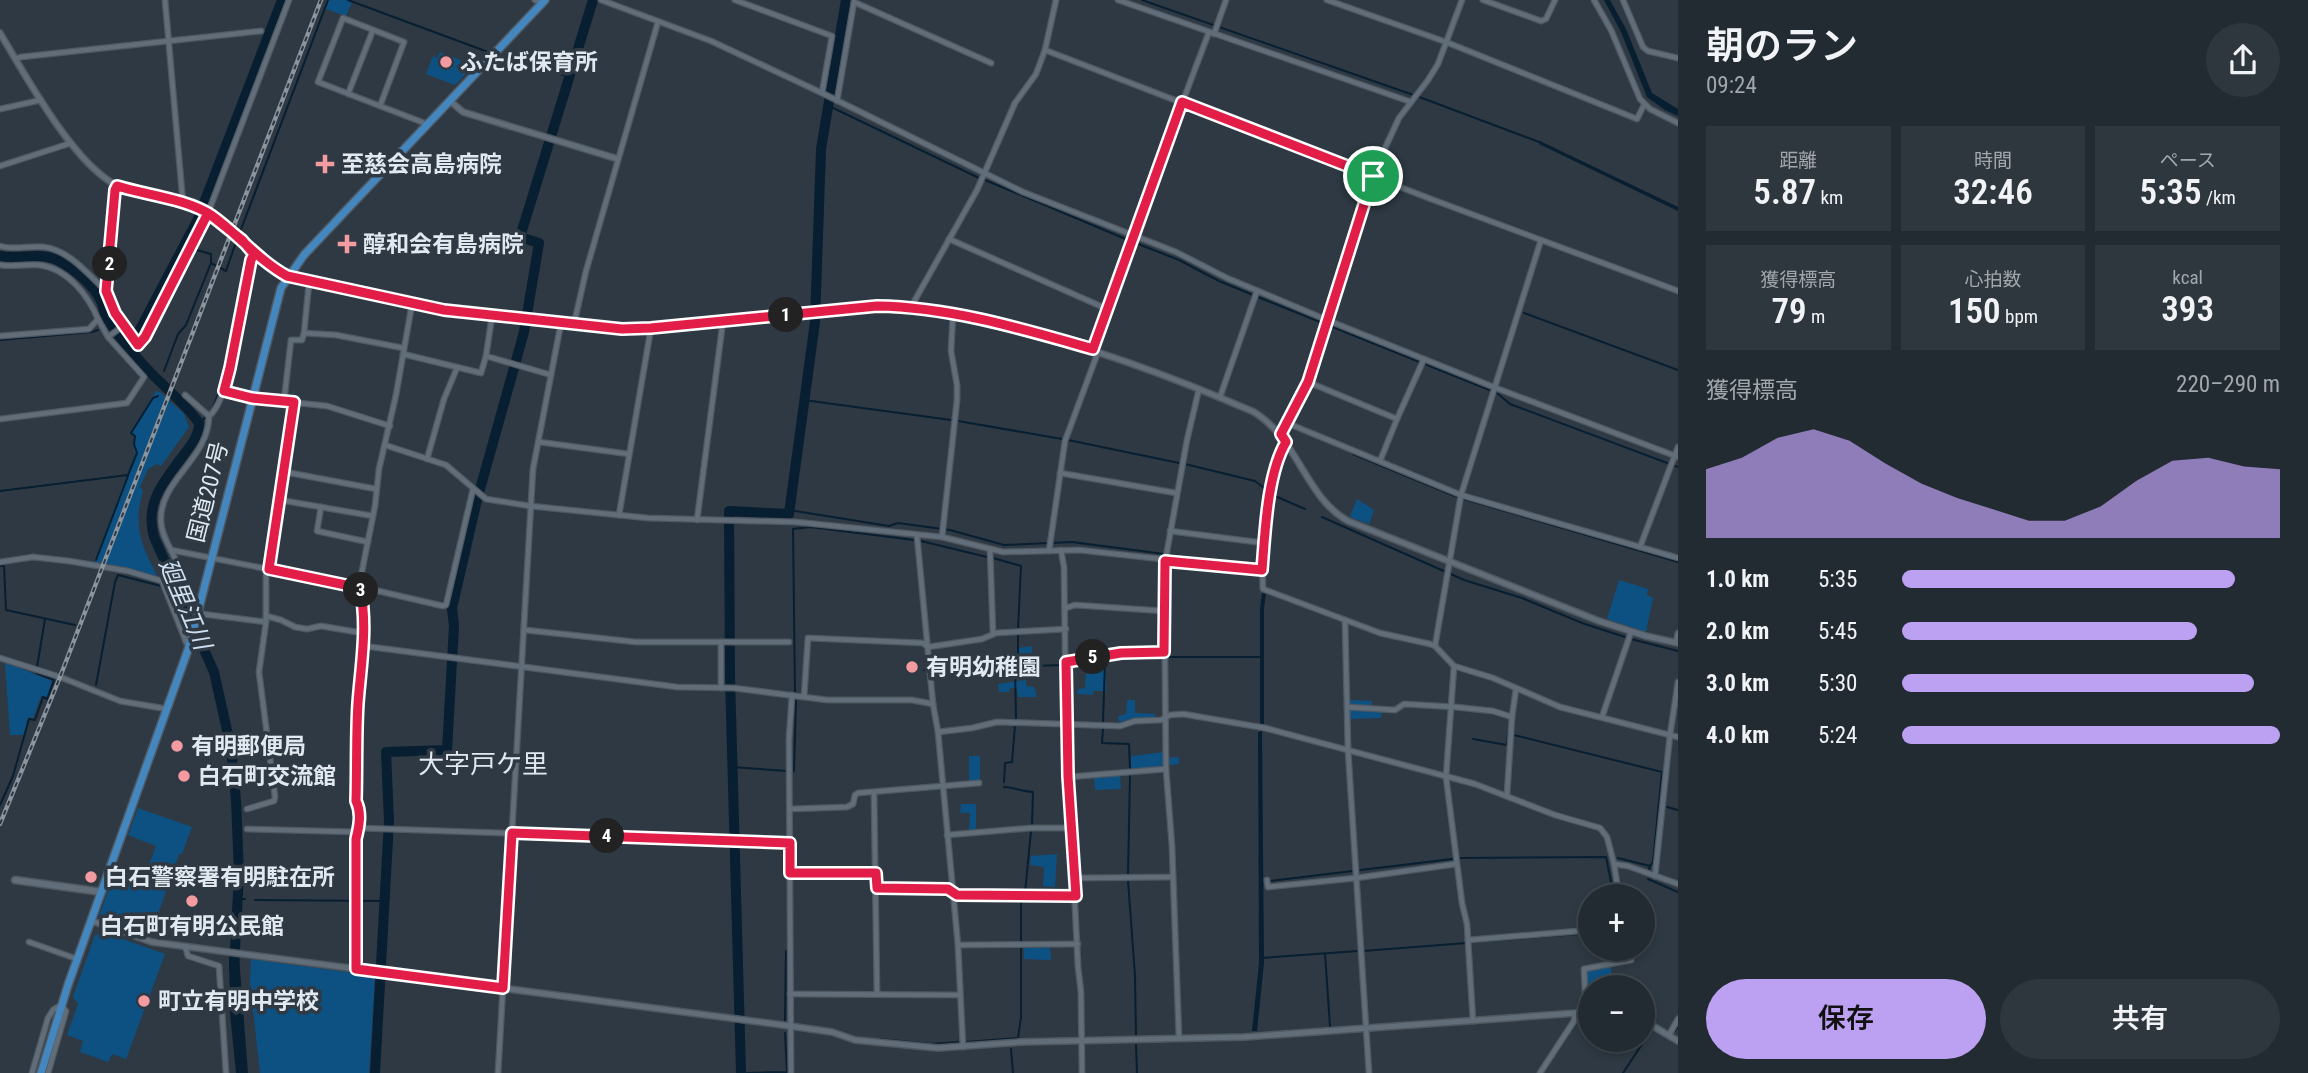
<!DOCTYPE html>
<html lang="ja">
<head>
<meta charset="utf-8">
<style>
	:root { --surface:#222b32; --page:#2e373e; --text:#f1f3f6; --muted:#a2a7ac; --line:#3f474d; --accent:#bca0f2 }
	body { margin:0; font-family:"Roboto Condensed","Noto Sans JP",sans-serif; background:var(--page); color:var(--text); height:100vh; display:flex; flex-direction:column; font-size:26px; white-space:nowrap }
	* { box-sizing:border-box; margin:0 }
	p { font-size:23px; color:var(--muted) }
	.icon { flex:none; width:38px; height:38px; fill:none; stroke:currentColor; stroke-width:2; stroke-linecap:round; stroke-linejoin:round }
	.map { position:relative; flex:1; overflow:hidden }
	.details { display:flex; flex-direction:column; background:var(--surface); width:630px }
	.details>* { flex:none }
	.tools { position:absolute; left:1578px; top:884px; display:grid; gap:14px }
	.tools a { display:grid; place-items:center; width:77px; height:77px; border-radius:50%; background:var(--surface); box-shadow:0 4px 10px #0003,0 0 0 2px var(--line); font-size:35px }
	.pin { position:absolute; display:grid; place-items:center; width:60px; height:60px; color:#fff; margin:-30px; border:4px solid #fff; border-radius:50%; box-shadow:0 2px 7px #0007 }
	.km { position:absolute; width:35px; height:35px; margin:-18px; border-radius:50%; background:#222; color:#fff; font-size:19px; line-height:35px; text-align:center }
	.round { display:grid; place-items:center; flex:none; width:74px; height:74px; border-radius:37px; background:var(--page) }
	.head { display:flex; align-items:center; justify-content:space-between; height:119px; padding:0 28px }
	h1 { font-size:38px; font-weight:600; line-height:52px }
	.figures { display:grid; grid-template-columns:repeat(3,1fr); gap:10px; height:119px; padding:7px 28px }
	.figures div { display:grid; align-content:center; border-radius:0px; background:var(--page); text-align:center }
	.figures b { font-size:35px; font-weight:600 }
	.figures small { font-size:19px; font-weight:400 }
	.figures p { font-size:19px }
	.chart { height:196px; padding:14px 28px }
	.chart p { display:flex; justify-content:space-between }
	.chart svg { width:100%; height:126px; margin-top:7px; fill:var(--accent); opacity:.7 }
	.button { display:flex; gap:14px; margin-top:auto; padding:14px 28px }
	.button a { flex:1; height:80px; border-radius:42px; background:var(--accent); color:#111; font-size:28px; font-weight:600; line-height:80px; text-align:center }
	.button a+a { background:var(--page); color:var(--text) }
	ul { padding:0 28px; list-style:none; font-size:23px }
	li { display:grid; grid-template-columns:112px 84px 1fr; align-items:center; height:52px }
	li i { height:18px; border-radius:9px; background:var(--accent) }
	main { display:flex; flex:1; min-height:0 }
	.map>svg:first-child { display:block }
	.green { fill:#0d5183 }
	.water { fill:#081e31 }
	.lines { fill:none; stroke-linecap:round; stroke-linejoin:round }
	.stream { stroke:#081e31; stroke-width:2 }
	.river { stroke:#081e31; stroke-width:10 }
	.minor-casing { stroke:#4f5861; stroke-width:7 }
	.tertiary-casing { stroke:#4f5861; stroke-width:8 }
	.secondary-casing { stroke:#4f5861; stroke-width:9 }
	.trunk-casing { stroke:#4f5861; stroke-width:10 }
	.minor { stroke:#616d79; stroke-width:4.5 }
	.tertiary { stroke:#616d79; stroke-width:5 }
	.secondary { stroke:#616d79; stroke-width:6 }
	.trunk { stroke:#4486be; stroke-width:7 }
	.rail-casing { stroke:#8c959e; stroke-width:4.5 }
	.rail { stroke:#2e3943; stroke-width:2; stroke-dasharray:5; stroke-linecap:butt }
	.route-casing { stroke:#fff; stroke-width:14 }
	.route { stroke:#e11d48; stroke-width:9 }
	.poi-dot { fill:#f49aa1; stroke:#2e3943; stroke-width:2.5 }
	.labels { text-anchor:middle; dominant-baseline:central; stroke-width:7; stroke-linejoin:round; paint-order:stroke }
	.poi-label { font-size:23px; font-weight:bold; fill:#e1e8ef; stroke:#2e3943; text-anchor:start }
	.street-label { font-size:23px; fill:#e1e8ef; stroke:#2e3943 }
	.water-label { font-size:24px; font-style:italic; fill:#d0e0f1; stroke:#2e3943 }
	.quarter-label { font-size:26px; fill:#e1e8ef; stroke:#2e3943 }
</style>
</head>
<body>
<main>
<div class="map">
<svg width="1678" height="1073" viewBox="0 0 1678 1073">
	<rect width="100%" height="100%" fill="#2e3943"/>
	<g class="green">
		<polygon points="329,0 345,0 352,2 346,16 326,9"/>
		<polygon points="440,52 461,60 460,64 471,68 455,85 426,74 433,56 437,58"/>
		<path d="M 156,391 L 160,392 L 184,414 L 189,427 L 161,466 L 157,464 L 148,469 L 140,487 L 143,491 C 132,528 142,545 158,578 L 100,566 L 94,563 L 135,454 L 133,445 L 134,436 L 130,433 Z"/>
		<polygon points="1357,499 1374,510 1369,524 1350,517"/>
		<polygon points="1619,580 1648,589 1647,595 1653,598 1646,632 1607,619"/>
		<polygon points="1032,646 1032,665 1019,666 1019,648"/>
		<polygon points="1106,661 1106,691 1094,691 1093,695 1077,694 1078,689 1085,688 1086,674 1093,672 1093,663"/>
		<polygon points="5,662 52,681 47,697 41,696 33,718 28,717 24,735 10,735"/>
		<polygon points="1019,675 1026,675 1026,686 1034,687 1037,697 1018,697 1017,688 1010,688 1009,692 999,692 998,684 1019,681"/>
		<polygon points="1127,700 1135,700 1135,713 1155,714 1155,718 1136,718 1119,722 1118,716 1126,714"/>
		<polygon points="1349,700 1372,701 1372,709 1382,711 1381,718 1350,719"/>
		<polygon points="1164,752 1164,758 1179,757 1179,764 1131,770 1131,756"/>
		<polygon points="969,756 980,756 980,782 969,781"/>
		<polygon points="1120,774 1121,789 1095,790 1094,777"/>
		<polygon points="961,804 976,804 976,831 969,831 970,813 960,813"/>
		<polygon points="138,808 192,827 182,854 179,854 150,937 98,919 113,878 141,888 156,846 128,835"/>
		<polygon points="1057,854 1055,887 1043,886 1044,867 1030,865 1031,856"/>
		<polygon points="106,933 165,954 126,1059 112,1054 108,1062 80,1052 83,1041 67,1035 78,1004 73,997 95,935"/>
		<polygon points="1024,946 1050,946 1051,960 1024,959"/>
		<polygon points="251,959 375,976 369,1073 260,1073 250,982"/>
		<polygon points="1611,965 1612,987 1591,987 1591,1008 1588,1008 1586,970"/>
	</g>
	<g class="water">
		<polygon points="1604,0 1610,0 1626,29 1652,93 1678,109 1678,116 1665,110 1647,97 1621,32"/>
		<polygon points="1540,141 1678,207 1678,211 1539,144"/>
		<polygon points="1262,593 1266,594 1264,608 1264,723 1262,732 1264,963 1257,1031 1252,1031 1259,963 1258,732 1260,732 1260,609"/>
		<polygon points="229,956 239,957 248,1073 236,1073 230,1013"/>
	</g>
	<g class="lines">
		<g class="stream">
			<polyline points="348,0 488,52"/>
			<polyline points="1142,0 1422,98 1539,142"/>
			<polyline points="500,56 570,77"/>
			<polyline points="829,106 979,178"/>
			<polyline points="985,180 1128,240"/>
			<polyline points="240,232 328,0"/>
			<polyline points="1133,242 1179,260 1219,281 1253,295"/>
			<polyline points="211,263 226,271 235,245"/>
			<polyline points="1258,297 1497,393 1510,404 1678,467"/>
			<polyline points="1524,313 1678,370"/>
			<polyline points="107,326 110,323"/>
			<polyline points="0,340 92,332 98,330"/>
			<polyline points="164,371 178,334 186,325 211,263 211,254 193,249"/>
			<polyline points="804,400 951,420"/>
			<polyline points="212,410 228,369"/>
			<polyline points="958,421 1062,439"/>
			<polyline points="199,423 206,417"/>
			<polyline points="1068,440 1179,463"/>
			<polyline points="1353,454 1457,497"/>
			<polyline points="1185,464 1255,481 1275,496 1305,509"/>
			<polyline points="0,491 128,475 137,453 134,444 135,436 131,433 153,398 158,396"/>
			<polyline points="1464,499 1678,562"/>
			<polyline points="789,510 889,526 898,523 950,530 1004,545 1072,542 1257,566"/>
			<polyline points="789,514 790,518"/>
			<polyline points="1322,517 1464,580 1522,598 1582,623 1631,639 1678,651"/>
			<polyline points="921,541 987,557"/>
			<polyline points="993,558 1021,566 1018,629"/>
			<polyline points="96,560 128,476"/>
			<polyline points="0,566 4,566 6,610 75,625"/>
			<polyline points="166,584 174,582"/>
			<polyline points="1168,657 1260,657"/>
			<polyline points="1068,665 1115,658 1147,659 1163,657"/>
			<polyline points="1018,666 1018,634"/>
			<polyline points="1015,668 1016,718"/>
			<polyline points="934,669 1064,665"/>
			<polyline points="924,670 928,670"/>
			<polyline points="96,685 115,582 118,575 161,586"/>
			<polyline points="795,692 793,529 810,527 914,540"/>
			<polyline points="1103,723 1105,661"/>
			<polyline points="1103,728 1102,743 1129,744 1130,769"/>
			<polyline points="1514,735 1662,772 1653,862 1650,866"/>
			<polyline points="1473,739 1507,745 1508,734"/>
			<polyline points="732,767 787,771 787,840"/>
			<polyline points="794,771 796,700"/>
			<polyline points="1004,782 1005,763 1012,762 1015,725"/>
			<path d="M 1004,787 C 1015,788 1022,791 1033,792 L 1032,825"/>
			<polyline points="0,805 13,776 29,719 35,720 43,697 47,699 54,680 36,673 45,619"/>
			<polyline points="1667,807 1678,810"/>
			<polyline points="787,846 788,917"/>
			<polyline points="1618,858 1650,866 1649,870"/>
			<polyline points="1128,875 1130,775"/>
			<polyline points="1648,879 1678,892"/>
			<polyline points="1128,880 1135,976 1136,1035"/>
			<polyline points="1270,881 1460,858 1606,857 1614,896"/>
			<polyline points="1025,893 1031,831"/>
			<polyline points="238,899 245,899"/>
			<polyline points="255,900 385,901"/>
			<polyline points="1021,900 1021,942"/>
			<polyline points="1471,942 1591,933"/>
			<polyline points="1363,951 1466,943"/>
			<polyline points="1325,954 1330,1026"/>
			<polyline points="1261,958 1358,951"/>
			<polyline points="785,1021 786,951"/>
			<polyline points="1675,1031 1678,1026"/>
			<polyline points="880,1039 931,1044 959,1042"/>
			<polyline points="966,1042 1018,1038 1021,1017 1021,948"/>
			<polyline points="1136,1045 1137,1073"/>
			<polyline points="1011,1049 1013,1073"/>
			<polyline points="747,1073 787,1072 785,1033"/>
			<polyline points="1623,1073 1650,1032"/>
		</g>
		<g class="river">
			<path d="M 0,256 C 20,260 40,251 59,261 C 74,269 94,285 101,301 C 103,306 104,312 106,317 C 114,332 128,347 139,360 C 157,382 182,399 199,423 C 199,435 192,444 185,453 C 165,481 144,501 154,537 L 214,672 L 231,748 L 236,800 L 239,874 L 234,969"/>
			<polyline points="125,342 139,331 197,221 282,0"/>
			<polyline points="375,1073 389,821 386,752 447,750 454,626 452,608 477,500 524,332 539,243 520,237 593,0"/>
			<polyline points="741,1073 730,677 729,511 789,514 815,322 821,149 846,0"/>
		</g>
		<g class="minor-casing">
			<g id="minor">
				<polyline points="165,0 183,203"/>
				<polyline points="535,0 542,3"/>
				<polyline points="601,0 711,41 822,93 1023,192 1176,252 1227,278 1327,320 1496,388 1678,457"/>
				<polyline points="735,0 832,36 822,93"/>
				<polyline points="1118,0 1411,102"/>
				<polyline points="1327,0 1446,42 1637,119 1644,105"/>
				<polyline points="1483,0 1541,21 1546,19 1555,0"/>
				<polyline points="1594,0 1611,30 1640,99 1650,109 1678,123"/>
				<polyline points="1623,0 1643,47 1648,51 1678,58"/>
				<polyline points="854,2 991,63"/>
				<polygon points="343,18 404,42 380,106 318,82"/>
				<polyline points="1214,34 1226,0"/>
				<polyline points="1045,50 1431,199 1678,291"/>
				<polyline points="15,59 21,57 261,31"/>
				<polyline points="348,94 373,30"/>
				<polyline points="837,101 854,2"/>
				<polyline points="380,106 427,124"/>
				<polyline points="0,109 41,100"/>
				<polyline points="0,166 71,143"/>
				<polyline points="117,186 106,291 115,313 138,345 145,337 208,213 289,0"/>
				<polyline points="949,239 1107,309"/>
				<path d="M 0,246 C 15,251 28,245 44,247 C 69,250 88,274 106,291"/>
				<path d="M 254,254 L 251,260 C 245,290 231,401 209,416 C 209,459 159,480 161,521 C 161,535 171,548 176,561 C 184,578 191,599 202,614 L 266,622"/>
				<path d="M 0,265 C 13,267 26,264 39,265 C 67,268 88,295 98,319"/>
				<polyline points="309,283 304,333 336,335 403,348"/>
				<polyline points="911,307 977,190 1015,103 1036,74 1045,50 1056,0"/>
				<polyline points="574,324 586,271 658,22"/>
				<polyline points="0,336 89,329 98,319 108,337 144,377 127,403 0,419"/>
				<polyline points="108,337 123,326"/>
				<polyline points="1093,349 1132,236 1209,32"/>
				<polyline points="403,354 481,373 486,356 492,316"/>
				<polyline points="486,356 551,375"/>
				<polyline points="1308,382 1397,419 1380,461"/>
				<polyline points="224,392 252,398 327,406 390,426"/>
				<polyline points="185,395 209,416"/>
				<polyline points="1220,397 1257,291"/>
				<polyline points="284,401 291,340 302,340 304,333"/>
				<polyline points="1397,419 1424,359"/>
				<polyline points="1287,423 1461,495 1678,558"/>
				<polyline points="1281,434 1308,382 1372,176 1399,118 1428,80 1438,64 1462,0"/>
				<polyline points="539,442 629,454"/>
				<path d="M 1286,442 C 1268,473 1261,553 1263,589 L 1380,633 L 1430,644 L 1435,646 L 1454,666 L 1493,678 L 1560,707 L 1678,737"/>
				<polyline points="385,445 446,465 486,499 530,506 648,518 796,522 942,537 1003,552 1079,550 1262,570"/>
				<polyline points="427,459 444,399 457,368"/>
				<polyline points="285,472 376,489"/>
				<polyline points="1060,473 1176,493"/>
				<polyline points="280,500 373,516"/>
				<polyline points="321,507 317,531 368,542"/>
				<polyline points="619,515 651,328"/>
				<polyline points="697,520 723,321"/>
				<polyline points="1170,531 1264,543"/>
				<polyline points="917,536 933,704 938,732 958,945 963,1047"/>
				<polyline points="942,537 957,400 957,385 951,351 953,314"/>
				<polyline points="1640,547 1678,447"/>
				<polyline points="990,549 993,634"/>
				<polyline points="171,550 374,590 443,606 446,605 473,489"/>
				<polyline points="1061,550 1064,567 1066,723 1078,967 1081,992 1082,1073"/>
				<polyline points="1049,551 1065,441 1098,352"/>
				<polyline points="0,562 33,557 69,561 128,571 162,581 188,647"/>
				<polyline points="269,569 294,402"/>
				<polyline points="1066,608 1075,605 1164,611"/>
				<polyline points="266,616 281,620 295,627 307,629 321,626 363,633"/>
				<polyline points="1345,620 1348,750 1369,1073"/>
				<polyline points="525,630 636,642 789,642"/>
				<polyline points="721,642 721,688"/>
				<polyline points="1676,642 1678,633"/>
				<polyline points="364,646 677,687 734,688 827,700 912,700 933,704"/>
				<polyline points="1435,646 1461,495 1541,240"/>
				<polyline points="0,658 60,677 120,701 167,709"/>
				<polyline points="1066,662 1121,653 1165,652"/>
				<polyline points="1454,666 1446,777 1462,903 1467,924 1473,1021"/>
				<polyline points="804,697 808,638 923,643 928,647 982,639 996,633 1066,629"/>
				<polyline points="1347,707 1395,710 1404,704 1455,707 1493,711 1512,717"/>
				<polyline points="1602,717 1631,632"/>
				<polyline points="938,732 972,728 997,722 1120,726 1135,721 1161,720 1170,715 1183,714 1265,728 1475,784 1555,815 1600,828 1607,837 1614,864 1619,896"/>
				<polyline points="1068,777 1166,769"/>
				<polyline points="874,793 877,994"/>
				<polyline points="1507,795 1512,717 1516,689"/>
				<polyline points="247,809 274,801 275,797 259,672 266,622 266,569"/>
				<polyline points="790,809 847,807 853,804 855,795 858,793 979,783"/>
				<polyline points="359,828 791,843"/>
				<polyline points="247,829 358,832"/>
				<polyline points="947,835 1031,828 1072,828"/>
				<polyline points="1614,864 1628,866 1678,884"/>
				<polyline points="790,873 876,873"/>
				<polyline points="1655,876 1670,735 1678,682"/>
				<polyline points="1075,878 1173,877"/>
				<polyline points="1267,880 1268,887 1356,878 1456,864"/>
				<polyline points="877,889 948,889 957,895 1076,896"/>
				<polyline points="1468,940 1591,930"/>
				<polyline points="29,942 77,959"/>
				<polyline points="958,945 1078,944"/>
				<polyline points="185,946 188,956 219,966 226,1073"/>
				<path d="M 356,969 L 356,839 C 359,827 362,813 356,801 L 358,708 L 361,665 L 364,646 L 364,608 L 360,581 L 375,506 L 379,469 L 396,395 L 412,304"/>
				<polyline points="790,994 960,995"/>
				<polyline points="1586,1012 1584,969 1631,960 1629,948"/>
				<polyline points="1669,1035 1678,1019"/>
				<polyline points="1179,1038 1172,846 1166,769 1164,568 1187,440 1199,389"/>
				<polyline points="32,1073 48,1018 53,1010 61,1005 66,1011 48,1073"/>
				<polyline points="498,1073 533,469 561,323"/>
				<polyline points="791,1073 789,739 792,695"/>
				<polyline points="1540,1073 1574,1021 1575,1013"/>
			</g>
		</g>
		<g class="tertiary-casing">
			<g id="tertiary">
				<path d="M 0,33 C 25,75 73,163 116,185 C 144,200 179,197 208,213 C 237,229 256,259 287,276 L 444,310 L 622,329 L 651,328 L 877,306 C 919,307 959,315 1000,325 C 1088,345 1171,376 1254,412 C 1299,440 1305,497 1348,521 L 1599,621 L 1646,636 L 1678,643"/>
				<polyline points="450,101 463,112 618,159"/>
				<polyline points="92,921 152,942 790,1026 832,1032 855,1040 938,1048 1020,1042 1244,1037 1591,1012"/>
				<polyline points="1643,1020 1678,1041"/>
			</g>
		</g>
		<g class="secondary-casing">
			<polyline id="secondary" points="15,880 102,892"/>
		</g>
		<g class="trunk-casing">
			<polyline id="trunk" points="41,1073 68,985 189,647 281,288 304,255 545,0"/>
		</g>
		<use href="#minor" class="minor"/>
		<use href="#tertiary" class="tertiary"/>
		<use href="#secondary" class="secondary"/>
		<use href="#trunk" class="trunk"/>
		<g class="rail-casing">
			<polyline id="rail" points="0,824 60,677 321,0"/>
		</g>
		<use href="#rail" class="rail"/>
	</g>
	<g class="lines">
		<g class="route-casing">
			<path id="route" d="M 1373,176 L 1182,102 L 1093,349 C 1023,329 950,307 877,306 L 651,328 L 622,329 L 444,310 L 287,276 C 258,260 238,234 211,215 C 187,199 146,195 117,186 L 115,190 L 106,291 L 115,313 L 138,345 L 145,337 L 208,213 L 242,240 L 254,254 L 251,260 L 230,368 L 224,391 L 252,398 L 294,402 L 269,569 L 360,588 C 368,626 361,664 358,703 C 356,735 357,768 356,801 C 362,813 359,827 356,839 L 356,969 L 503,988 L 512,833 L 790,843 L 790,873 L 876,873 L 877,888 L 948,889 L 957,895 L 1076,896 L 1068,776 L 1066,662 L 1121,653 L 1164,652 L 1165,561 L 1262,570 C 1265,534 1267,474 1286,442 L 1281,434 L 1308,382 L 1373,176"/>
		</g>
		<use href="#route" class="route"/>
	</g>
	<g class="poi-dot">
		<circle cx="446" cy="62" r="7"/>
		<path d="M321.5 153.5h7v7h7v7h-7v7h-7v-7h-7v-7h7z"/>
		<path d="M343.5 233.5h7v7h7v7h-7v7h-7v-7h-7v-7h7z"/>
		<circle cx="912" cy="667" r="7"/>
		<circle cx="177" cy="746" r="7"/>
		<circle cx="184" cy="776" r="7"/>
		<circle cx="91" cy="877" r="7"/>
		<circle cx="192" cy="901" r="7"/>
		<circle cx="144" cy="1001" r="7"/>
	</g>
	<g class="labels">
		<g class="poi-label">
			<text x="460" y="62">ふたば保育所</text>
			<text x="341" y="164">至慈会高島病院</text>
			<text x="363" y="244">醇和会有島病院</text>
			<text x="926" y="667">有明幼稚園</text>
			<text x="191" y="746">有明郵便局</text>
			<text x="198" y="776">白石町交流館</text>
			<text x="105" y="877">白石警察署有明駐在所</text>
			<text x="192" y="926" text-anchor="middle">白石町有明公民館</text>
			<text x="158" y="1001">町立有明中学校</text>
		</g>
		<g class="street-label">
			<text transform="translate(208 492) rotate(-76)">国道207号</text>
		</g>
		<g class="water-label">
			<text transform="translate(185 604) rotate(67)">廻里江川</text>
		</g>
		<g class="quarter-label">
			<text x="483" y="764">大字戸ケ里</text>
		</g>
	</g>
</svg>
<div class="tools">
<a>+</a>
<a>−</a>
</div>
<div class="pin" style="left:1373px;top:176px;background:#1e9e55"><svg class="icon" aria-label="arrive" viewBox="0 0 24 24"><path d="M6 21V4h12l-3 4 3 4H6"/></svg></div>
<b class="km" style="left:786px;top:315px">1</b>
<b class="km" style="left:110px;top:264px">2</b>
<b class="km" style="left:361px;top:590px">3</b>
<b class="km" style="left:607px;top:836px">4</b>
<b class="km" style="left:1093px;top:657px">5</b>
</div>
<section class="details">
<div class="head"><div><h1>朝のラン</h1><p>09:24</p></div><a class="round"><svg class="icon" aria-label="share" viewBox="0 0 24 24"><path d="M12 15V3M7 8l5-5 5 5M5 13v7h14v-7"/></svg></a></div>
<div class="figures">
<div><p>距離</p><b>5.87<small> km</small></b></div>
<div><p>時間</p><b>32:46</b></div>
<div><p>ペース</p><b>5:35<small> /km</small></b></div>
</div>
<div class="figures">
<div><p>獲得標高</p><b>79<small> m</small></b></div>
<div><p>心拍数</p><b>150<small> bpm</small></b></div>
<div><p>kcal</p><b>393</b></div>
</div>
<div class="chart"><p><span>獲得標高</span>220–290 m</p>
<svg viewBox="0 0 160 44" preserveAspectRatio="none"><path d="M0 44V20L10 16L20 9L30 6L40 10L50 18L60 25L70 30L80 34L90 38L100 38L110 33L120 24L130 17L140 16L150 19L160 20V44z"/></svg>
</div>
<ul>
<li><b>1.0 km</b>5:35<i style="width:88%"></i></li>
<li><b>2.0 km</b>5:45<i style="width:78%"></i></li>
<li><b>3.0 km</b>5:30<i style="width:93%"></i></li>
<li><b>4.0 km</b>5:24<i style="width:100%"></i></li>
</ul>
<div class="button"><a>保存</a><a>共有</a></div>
</section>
</main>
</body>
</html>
